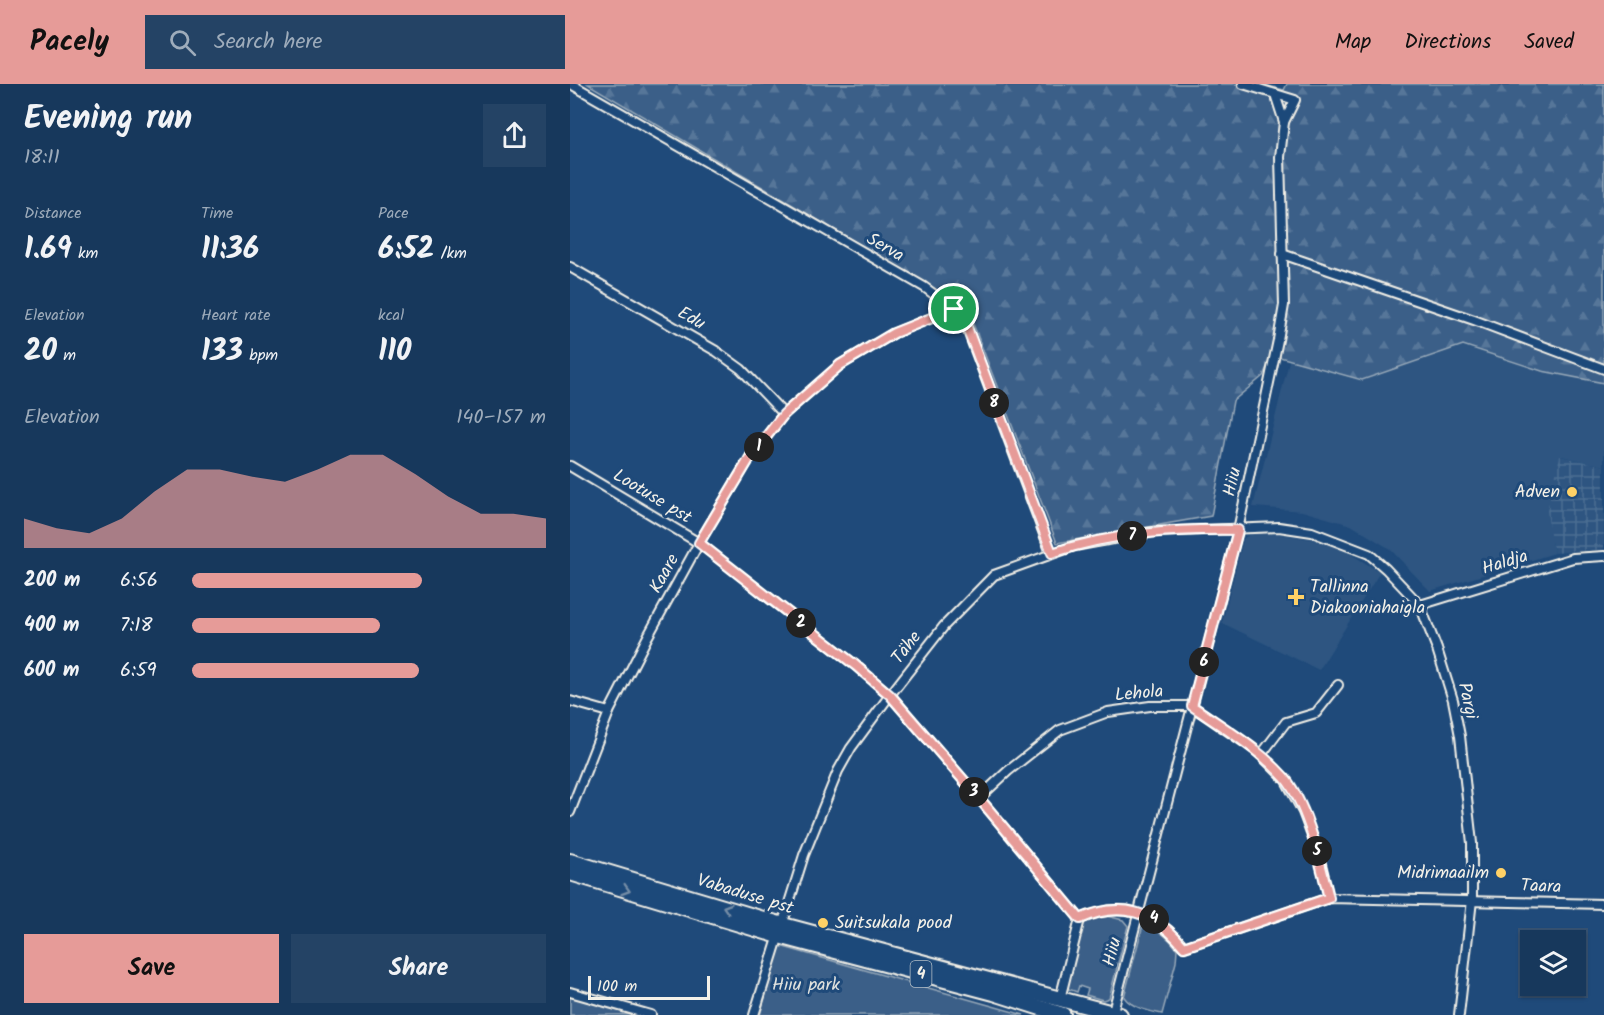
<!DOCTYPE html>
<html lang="en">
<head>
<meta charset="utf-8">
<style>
	:root { --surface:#17385c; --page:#244365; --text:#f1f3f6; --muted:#9eacbb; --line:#365272; --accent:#e69b98 }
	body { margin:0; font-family:Kalam,sans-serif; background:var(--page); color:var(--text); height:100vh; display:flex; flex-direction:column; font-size:22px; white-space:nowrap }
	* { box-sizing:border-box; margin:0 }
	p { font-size:20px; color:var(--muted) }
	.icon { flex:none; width:33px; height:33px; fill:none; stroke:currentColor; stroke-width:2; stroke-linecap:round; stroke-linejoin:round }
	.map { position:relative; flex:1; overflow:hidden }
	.panel { display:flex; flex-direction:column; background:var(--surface); width:570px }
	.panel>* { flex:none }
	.fabs { position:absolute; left:950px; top:846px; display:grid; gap:12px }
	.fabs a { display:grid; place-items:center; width:66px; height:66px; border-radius:0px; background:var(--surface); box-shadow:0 2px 4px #0004,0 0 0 2px var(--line); font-size:30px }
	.scale { position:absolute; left:18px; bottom:15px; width:122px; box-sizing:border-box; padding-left:6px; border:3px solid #f4f1e8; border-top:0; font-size:16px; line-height:21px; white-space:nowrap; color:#f4f1e8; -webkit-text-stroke:4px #1f4a7a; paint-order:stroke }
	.pin { position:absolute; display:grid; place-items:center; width:51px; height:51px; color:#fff; margin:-26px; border:3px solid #fff; border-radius:50%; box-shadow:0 2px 6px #0007 }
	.km { position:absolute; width:30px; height:30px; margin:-15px; border-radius:50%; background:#222; color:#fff; font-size:16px; line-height:30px; text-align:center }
	.round { display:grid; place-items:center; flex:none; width:63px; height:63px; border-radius:0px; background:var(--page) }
	.summary { display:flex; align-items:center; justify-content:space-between; height:102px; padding:0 24px }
	h1 { font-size:33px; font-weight:700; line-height:45px }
	.stats { display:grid; grid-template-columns:repeat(3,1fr); gap:9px; height:102px; padding:6px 24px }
	.stats div { display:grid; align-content:center }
	.stats b { font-size:30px; font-weight:700 }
	.stats small { font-size:16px; font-weight:400 }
	.stats p { font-size:16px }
	.chart { height:168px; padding:12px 24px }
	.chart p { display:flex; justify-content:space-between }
	.chart svg { width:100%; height:108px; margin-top:6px; fill:var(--accent); opacity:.7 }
	.action { display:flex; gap:12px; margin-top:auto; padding:12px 24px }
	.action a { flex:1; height:69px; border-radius:0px; background:var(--accent); color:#111; font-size:24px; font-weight:700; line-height:69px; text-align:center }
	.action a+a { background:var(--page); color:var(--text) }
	ul { padding:0 24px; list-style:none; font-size:20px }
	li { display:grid; grid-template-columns:96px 72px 1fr; align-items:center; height:45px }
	li i { height:15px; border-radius:8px; background:var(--accent) }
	header { display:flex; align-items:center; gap:36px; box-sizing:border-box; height:84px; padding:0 30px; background:var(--accent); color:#111 }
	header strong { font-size:28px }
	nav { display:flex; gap:33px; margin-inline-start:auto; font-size:21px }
	.search { width:420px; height:54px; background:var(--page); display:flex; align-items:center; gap:15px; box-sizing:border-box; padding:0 21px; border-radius:0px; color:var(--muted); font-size:22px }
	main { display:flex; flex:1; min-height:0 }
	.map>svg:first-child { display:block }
	.built { fill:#2d5581 }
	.industrial { fill:url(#industrial-grid) }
	.forest { fill:url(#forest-firs); stroke:#97a8b8; stroke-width:1.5 }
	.park { fill:#3a5f88; stroke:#97a8b8; stroke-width:1.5 }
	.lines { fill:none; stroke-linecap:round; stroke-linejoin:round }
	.minor-casing { stroke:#f4f1e8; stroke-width:12 }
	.trunk-casing { stroke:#f4f1e8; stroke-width:18 }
	.minor { stroke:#1f4a7a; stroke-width:8 }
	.trunk { stroke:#1f4a7a; stroke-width:14 }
	.oneway { stroke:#748da6 }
	.route-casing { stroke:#fff; stroke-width:12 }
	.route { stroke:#e69b98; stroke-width:8 }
	.poi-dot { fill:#ffd166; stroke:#1f4a7a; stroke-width:2 }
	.labels { text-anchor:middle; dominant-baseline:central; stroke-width:6; stroke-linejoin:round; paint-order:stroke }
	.shield { fill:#1f4a7a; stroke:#b4bfc7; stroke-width:1.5 }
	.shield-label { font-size:16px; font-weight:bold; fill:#f4f1e8 }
	.street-label { font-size:18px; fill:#f4f1e8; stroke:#1f4a7a }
	.poi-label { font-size:18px; fill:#f4f1e8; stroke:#1f4a7a; text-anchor:end }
	.park-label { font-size:18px; fill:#e1e2de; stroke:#1f4a7a }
</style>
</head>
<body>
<header>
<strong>Pacely</strong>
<div class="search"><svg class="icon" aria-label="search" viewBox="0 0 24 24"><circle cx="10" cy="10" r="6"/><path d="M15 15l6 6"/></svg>Search here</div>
<nav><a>Map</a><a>Directions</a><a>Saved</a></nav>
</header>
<main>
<section class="panel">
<div class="summary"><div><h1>Evening run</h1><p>18:11</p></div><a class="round"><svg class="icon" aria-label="share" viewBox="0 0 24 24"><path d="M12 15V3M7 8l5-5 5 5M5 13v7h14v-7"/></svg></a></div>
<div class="stats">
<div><p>Distance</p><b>1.69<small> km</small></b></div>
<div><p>Time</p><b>11:36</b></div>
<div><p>Pace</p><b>6:52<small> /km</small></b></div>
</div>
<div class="stats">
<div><p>Elevation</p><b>20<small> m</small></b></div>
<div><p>Heart rate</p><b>133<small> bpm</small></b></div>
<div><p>kcal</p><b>110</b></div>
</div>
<div class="chart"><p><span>Elevation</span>140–157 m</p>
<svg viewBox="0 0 160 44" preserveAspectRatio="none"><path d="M0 44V32L10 36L20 38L30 32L40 21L50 12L60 12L70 15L80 17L90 12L100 6L110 6L120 14L130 23L140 30L150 30L160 32V44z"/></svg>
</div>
<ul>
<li><b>200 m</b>6:56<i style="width:65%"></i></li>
<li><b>400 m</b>7:18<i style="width:53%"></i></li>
<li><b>600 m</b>6:59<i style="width:64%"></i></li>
</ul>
<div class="action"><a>Save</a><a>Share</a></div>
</section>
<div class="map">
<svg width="1034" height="931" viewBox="0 0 1034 931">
	<defs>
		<pattern id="industrial-grid" width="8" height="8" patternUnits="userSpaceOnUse" patternTransform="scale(1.5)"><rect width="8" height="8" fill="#2d5581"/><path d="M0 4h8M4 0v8" fill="none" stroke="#4c6e93"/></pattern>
		<pattern id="forest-firs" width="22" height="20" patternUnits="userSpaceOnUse" patternTransform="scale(1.5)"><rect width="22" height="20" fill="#3a5f88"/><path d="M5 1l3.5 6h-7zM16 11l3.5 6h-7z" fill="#577699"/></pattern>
	</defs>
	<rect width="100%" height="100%" fill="#1f4a7a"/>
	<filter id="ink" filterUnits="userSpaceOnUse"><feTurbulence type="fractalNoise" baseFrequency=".0167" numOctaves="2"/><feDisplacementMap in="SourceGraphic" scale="12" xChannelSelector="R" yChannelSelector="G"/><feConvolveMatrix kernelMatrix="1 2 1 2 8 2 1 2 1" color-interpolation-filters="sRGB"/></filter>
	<g filter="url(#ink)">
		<g class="built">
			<polygon points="742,184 1034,290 1034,382 991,372 981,458 985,469 860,507 820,465 781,441 732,427 683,423"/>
			<polygon points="686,446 741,455 774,466 810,488 749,586 652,539 673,455"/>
		</g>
		<polygon class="industrial" points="990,372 1034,382 1034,465 985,469 981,458 977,427"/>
		<polygon class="forest" points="18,0 691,0 714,6 717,0 1034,0 1034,299 972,287 893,261 792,296 710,273 700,276 693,292 663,317 641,432 487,459 397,224"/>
		<g class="park">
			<polygon points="533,831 553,836 558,842 539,914 533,916 516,911 518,905 509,902 507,908 496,904 514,839 522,834"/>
			<path d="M 573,841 C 586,842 600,855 607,865 L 606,878 L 592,930 C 579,927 562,924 554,913 Z"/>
			<polygon points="210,862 454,931 190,931"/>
			<polygon points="0,908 83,931 0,931"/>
		</g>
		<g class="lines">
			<g class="minor-casing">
				<g id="minor">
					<polyline points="1,0 354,203 384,225 395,239 481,469"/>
					<polyline points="705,10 714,38"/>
					<polyline points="712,170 904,236 1034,285"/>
					<polyline points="0,183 146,267 171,285 214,330"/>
					<polyline points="0,382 129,459 285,581 320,611 409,714 510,835"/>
					<polyline points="850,521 1003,474 1034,472"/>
					<polyline points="0,617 39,628"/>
					<polyline points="691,671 716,638 746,629 768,601"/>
					<polyline points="409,714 438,687 490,646 538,628 580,622 622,622 687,667 715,695 733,728 748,768 759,814"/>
					<polyline points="0,728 39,628 78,552 129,459 181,372 196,353 214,330 270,281 324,249 384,225"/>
					<path d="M 510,835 C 552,816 586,828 614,863 L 759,814 L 1034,820"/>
					<polyline points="0,908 81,931"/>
					<polyline points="490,915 510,835"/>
					<polyline points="184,931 234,771 268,687 281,664 320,611 374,542 424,491 504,462 583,448 709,443 742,448 799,470 816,485 850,521 867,565 883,616 890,652 902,759 902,816 889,931"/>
					<polyline points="542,931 668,446 708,256 714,221 710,73 714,38 725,16 673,0"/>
				</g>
			</g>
			<g class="trunk-casing">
				<g id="trunk">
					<polyline points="0,777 213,841 550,931"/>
					<polyline points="0,789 209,852 424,909 493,931"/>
				</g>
			</g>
			<use href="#minor" class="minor"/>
			<use href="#trunk" class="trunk"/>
		</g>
		<defs><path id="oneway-chevron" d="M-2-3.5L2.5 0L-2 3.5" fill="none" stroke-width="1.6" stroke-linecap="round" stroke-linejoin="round" transform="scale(1.5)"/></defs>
		<g class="oneway">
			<use href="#oneway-chevron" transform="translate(56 806) rotate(17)"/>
			<use href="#oneway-chevron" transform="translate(157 824) rotate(-163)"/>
		</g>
	</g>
	<g class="lines" filter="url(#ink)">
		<g class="route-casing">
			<path id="route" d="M 384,225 L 395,238 L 482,469 C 541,449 605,445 668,446 L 622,622 C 654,644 688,664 714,693 C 738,721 750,779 759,814 L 614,863 C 586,828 552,816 510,835 L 409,714 L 320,611 L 285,581 L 129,459 L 181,372 L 214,330 L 270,281 L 324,249 Z"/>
		</g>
		<use href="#route" class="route"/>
	</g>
	<g class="poi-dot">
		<circle cx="1002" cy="408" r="6"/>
		<path d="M723 504h6v6h6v6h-6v6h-6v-6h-6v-6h6z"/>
		<circle cx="931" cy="789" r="6"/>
		<circle cx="253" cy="839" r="6"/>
	</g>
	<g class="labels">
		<rect class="shield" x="340.5" y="877" width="21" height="26" rx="4.5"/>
		<g class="shield-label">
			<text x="351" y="890">4</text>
		</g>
		<g class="street-label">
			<text transform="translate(315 164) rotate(30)">Serva</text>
			<text transform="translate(121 235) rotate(30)">Edu</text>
			<text transform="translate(663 398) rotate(-78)">Hiiu</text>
			<text transform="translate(82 413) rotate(31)">Lootuse pst</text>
			<text transform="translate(935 479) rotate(-17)">Haldja</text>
			<text transform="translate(95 490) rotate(-61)">Kaare</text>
			<text transform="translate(337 564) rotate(-52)">Tähe</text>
			<text transform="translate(569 610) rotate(-5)">Lehola</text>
			<text transform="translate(897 617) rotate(77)">Pargi</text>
			<text transform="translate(971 803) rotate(2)">Taara</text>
			<text transform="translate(175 811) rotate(17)">Vabaduse pst</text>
			<text transform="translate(543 868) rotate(-76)">Hiiu</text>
		</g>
		<g class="poi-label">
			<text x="990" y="408">Adven</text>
			<text x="740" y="503" text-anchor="start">Tallinna<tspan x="740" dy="21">Diakooniahaigla</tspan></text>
			<text x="919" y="789">Midrimaailm</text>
			<text x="265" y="839" text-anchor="start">Suitsukala pood</text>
		</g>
		<g class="park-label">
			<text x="236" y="901">Hiiu park</text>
		</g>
	</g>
</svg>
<div class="fabs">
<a><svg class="icon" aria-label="layers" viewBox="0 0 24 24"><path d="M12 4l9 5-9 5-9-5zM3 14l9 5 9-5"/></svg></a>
</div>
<div class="scale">100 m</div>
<div class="pin" style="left:384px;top:225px;background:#1e9e55"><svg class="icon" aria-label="arrive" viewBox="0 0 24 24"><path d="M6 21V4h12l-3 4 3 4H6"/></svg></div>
<b class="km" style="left:189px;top:363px">1</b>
<b class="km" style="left:231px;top:539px">2</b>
<b class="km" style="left:404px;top:708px">3</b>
<b class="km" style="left:584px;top:835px">4</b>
<b class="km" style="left:747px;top:767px">5</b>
<b class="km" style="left:634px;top:578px">6</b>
<b class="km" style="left:562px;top:452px">7</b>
<b class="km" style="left:424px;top:319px">8</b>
</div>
</main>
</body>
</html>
